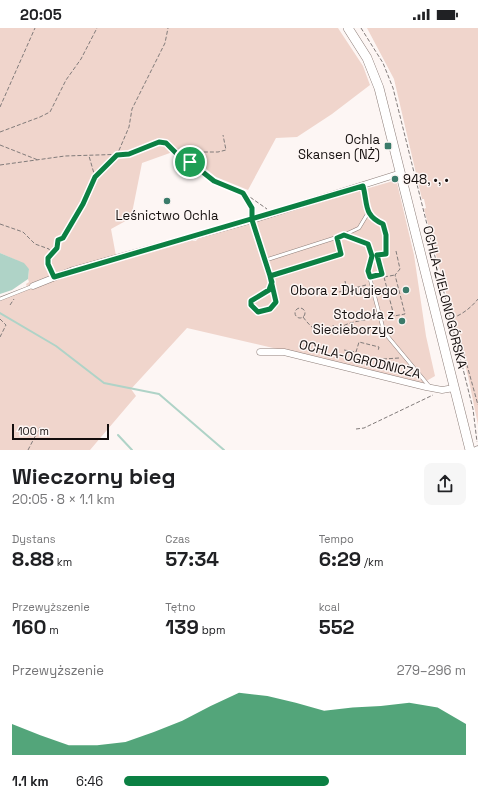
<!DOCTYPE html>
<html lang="pl">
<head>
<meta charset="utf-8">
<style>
	:root { --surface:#fff; --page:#f6f6f6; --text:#202124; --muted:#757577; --accent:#0b8043 }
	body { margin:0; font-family:"Space Grotesk",sans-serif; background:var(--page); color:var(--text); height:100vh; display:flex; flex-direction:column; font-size:15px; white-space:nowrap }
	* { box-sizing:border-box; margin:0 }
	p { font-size:13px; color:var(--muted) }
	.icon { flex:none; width:22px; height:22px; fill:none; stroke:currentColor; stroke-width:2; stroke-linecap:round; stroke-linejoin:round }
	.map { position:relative; height:422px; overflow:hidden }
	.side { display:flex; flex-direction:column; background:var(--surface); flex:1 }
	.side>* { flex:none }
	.scale { position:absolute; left:12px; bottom:10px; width:97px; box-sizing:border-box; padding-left:4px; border:2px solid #140e0d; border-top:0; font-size:11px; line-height:14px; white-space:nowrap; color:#140e0d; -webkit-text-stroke:3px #fdf6f4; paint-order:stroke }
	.pin { position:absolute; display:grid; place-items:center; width:34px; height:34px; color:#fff; margin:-17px; border:2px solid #fff; border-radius:50%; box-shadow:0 1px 4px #0007 }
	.round { display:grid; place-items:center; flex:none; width:42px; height:42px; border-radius:8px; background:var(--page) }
	.head { display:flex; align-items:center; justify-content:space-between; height:68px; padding:0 12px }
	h1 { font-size:22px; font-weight:700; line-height:30px }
	.metrics { display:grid; grid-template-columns:repeat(3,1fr); gap:6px; height:68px; padding:4px 12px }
	.metrics div { display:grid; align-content:center }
	.metrics b { font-size:20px; font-weight:700 }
	.metrics small { font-size:11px; font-weight:400 }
	.metrics p { font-size:11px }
	.chart { height:112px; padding:8px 12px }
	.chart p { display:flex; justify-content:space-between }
	.chart svg { width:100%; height:72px; margin-top:4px; fill:var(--accent); opacity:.7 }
	ul { padding:0 12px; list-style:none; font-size:13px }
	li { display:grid; grid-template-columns:64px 48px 1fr; align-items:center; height:30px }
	li i { height:10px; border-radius:5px; background:var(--accent) }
	.status { display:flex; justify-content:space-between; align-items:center; height:28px; padding:0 20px; background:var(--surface); direction:ltr }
	.status svg { height:11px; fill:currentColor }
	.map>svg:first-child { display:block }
	.green { fill:#f0d5cc }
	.water { fill:#afd3c7 }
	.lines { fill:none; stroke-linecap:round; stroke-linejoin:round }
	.stream { stroke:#afd3c7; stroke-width:2 }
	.lane-casing { stroke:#8e7f7a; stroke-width:4 }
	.street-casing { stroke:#8e7f7a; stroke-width:7 }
	.secondary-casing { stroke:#8e7f7a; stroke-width:10 }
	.path { stroke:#817b7a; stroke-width:1; stroke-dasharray:4 2; stroke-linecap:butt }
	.lane { stroke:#fff; stroke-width:3 }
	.street { stroke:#fff; stroke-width:6 }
	.secondary { stroke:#fff; stroke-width:9 }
	.route-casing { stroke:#fff; stroke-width:8 }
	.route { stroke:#0b8043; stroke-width:5 }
	.poi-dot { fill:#3b7b6a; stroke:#fdf6f4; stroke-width:1.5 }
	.labels { text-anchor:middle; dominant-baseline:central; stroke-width:3; stroke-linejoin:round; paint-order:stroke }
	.poi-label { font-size:13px; fill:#140e0d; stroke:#fdf6f4; text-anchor:end }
	.street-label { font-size:13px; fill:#140e0d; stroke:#fdf6f4 }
</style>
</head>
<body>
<div class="status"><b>20:05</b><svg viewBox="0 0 49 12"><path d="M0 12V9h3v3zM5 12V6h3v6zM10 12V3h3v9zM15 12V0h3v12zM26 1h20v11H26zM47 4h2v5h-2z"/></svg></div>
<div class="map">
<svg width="478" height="422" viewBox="0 0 478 422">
	<rect width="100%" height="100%" fill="#fdf6f4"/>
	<g class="green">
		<polygon points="0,0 338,0 363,38 370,57 332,86 297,109 276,110 248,162 216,149 181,121 142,135 131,190 111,201 116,228 120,232 189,212 196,213 198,210 393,153 397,155 414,227 426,308 435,348 423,355 187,300 131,361 136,368 90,422 0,422 0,271 28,261 26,256 29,254 28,251 29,241 16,232 0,225"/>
		<polygon points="367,0 478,0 478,397 468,348 424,181 426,180 424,171 422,171 394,51"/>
	</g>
	<polygon class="water" points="0,225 24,235 29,241 28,251 12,262 0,266"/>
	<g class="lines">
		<g class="stream">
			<polyline points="0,285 56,318 104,355 159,366 224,422"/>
			<polyline points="118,407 132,422"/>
		</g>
		<g class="lane-casing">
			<g id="lane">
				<path d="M 363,157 C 368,176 363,187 383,196 L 386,207 L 386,226 L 373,228"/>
				<polyline points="368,185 359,200 344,207 368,216 373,228 368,243 384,304 429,358"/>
				<polyline points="252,192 271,251"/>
				<polyline points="266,232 344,207"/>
				<polyline points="270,248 341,226 337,210"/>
				<polyline points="0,271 33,258"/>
			</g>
		</g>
		<g class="street-casing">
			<g id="street">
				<polyline points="33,258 73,242 252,192 401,145"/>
				<polyline points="260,324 284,324 426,359 442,362 454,360"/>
				<polyline points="476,422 478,421"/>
			</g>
		</g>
		<g class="secondary-casing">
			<polyline id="secondary" points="348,0 367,30 379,60 470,422"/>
		</g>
		<g class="path">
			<polyline points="361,0 383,35 393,60 473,381 477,414"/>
			<polyline points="0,79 35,0"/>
			<polyline points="0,104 40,89 50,84 66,52 81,31 97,0"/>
			<polyline points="0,117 38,132"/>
			<polyline points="190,134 200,124 218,124 226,122 223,107"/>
			<polyline points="0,137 65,128 129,126 153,116 166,115 176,125 195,137 214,153 247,167 267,181"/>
			<polyline points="95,149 117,127 129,99 132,81 165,15 168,0"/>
			<polyline points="244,166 252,179 252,185"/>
			<path d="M 0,196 L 23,204 L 35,216 L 49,221 L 51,225 C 48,233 48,237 52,245"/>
			<polyline points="51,227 57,220 58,213 63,210 83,176 95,149 89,128"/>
			<polyline points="378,231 381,246"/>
			<polyline points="374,248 382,246 384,249 394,288 405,286 395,247 400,241 396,223"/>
			<polyline points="384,249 395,247"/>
			<polyline points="345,253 347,262"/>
			<path d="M 271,256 L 269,262 L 251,273 L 251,277 L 258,284 C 279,282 275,273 272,256"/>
			<polyline points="339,264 366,257"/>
			<polyline points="10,277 14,271"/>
			<circle cx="300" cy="285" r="5"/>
			<path d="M 303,289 C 318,309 325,306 345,297 C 354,293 366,292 376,290"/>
			<polyline points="454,290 478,377"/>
			<polyline points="0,291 6,297 0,309"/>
			<path d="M 446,292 C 459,289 470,281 478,271"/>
			<polyline points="333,297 335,302"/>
			<polyline points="344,322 356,324 359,314 379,319 378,323"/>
			<polyline points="383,331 399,330"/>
			<polyline points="356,401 364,400 433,367"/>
			<polyline points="28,422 40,399"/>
		</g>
		<use href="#lane" class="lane"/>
		<use href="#street" class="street"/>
		<use href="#secondary" class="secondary"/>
	</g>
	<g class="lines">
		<g class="route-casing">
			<path id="route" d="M 190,134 L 214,153 L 243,165 L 252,180 L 252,192 L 272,254 L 269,262 L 251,273 L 251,277 L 258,284 L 270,281 L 276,274 L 270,248 L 341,226 L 337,210 L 344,207 L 368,216 L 372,228 L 368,243 L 370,249 L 382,246 L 377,227 L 386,226 L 386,207 L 383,196 C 363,187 368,176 363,158 L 54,249 L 48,236 L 48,230 L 57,220 L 58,212 L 63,210 L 83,176 L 95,149 L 117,127 L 129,126 L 159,114 L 166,115 L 176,125 L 190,134"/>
		</g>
		<use href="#route" class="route"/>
	</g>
	<g class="poi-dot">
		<rect x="384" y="114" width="8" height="8" rx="2"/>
		<circle cx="395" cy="151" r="4"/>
		<circle cx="167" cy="173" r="4"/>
		<circle cx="406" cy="262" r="4"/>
		<circle cx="402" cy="293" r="4"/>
	</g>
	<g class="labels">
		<g class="poi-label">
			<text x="380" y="111">Ochla<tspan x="380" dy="15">Skansen (NŻ)</tspan></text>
			<text x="403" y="151" text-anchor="start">948, •, •</text>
			<text x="167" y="187" text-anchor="middle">Leśnictwo Ochla</text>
			<text x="398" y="262">Obora z Długiego</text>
			<text x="394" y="286">Stodoła z<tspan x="394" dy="15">Siecieborzyc</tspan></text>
		</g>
		<g class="street-label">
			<text transform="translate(445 269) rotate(76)">OCHLA-ZIELONOGÓRSKA</text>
			<text transform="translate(360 331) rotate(14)">OCHLA-OGRODNICZA</text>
		</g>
	</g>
</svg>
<div class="scale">100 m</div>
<div class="pin" style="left:190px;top:134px;background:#1e9e55"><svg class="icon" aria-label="arrive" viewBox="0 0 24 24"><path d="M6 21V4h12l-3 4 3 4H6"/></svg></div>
</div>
<section class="side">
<div class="head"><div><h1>Wieczorny bieg</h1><p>20:05 · 8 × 1.1 km</p></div><a class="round"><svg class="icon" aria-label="share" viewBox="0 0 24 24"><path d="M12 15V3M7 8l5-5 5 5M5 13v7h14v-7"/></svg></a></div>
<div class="metrics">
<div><p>Dystans</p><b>8.88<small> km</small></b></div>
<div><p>Czas</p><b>57:34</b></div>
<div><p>Tempo</p><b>6:29<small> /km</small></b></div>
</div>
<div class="metrics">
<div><p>Przewyższenie</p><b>160<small> m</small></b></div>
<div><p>Tętno</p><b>139<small> bpm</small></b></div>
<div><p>kcal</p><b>552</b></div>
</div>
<div class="chart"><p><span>Przewyższenie</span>279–296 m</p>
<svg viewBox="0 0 160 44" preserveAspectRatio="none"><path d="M0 44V25L10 32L20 38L30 38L40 36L50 30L60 23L70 14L80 6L90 8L100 12L110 17L120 15L130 14L140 12L150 15L160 25V44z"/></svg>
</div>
<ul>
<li><b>1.1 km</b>6:46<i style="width:60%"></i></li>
</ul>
</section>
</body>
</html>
